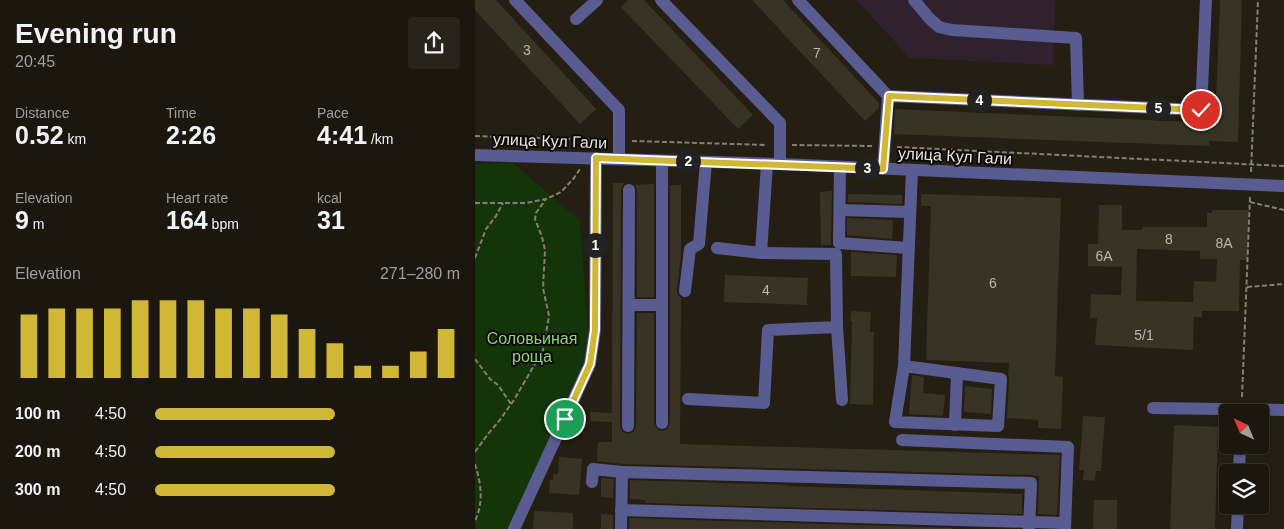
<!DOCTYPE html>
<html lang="en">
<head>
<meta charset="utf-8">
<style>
	:root { --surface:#1b170e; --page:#28241c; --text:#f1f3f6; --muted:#a09f9e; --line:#39362e; --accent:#d1b736 }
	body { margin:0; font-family:Helvetica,sans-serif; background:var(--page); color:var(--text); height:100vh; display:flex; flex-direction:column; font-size:19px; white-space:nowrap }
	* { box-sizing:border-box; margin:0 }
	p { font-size:16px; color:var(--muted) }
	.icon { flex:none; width:28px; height:28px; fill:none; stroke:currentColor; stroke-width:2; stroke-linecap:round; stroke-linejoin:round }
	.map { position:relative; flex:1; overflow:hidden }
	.panel { display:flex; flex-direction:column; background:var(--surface); width:475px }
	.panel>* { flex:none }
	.needle { width:32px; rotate:316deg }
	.tools { position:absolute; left:744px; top:404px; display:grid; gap:10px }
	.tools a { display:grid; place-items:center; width:50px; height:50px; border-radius:5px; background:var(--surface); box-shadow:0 1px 4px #0004,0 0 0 1px var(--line); font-size:25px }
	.pin { position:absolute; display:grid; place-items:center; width:42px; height:42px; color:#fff; margin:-21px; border:2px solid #fff; border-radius:50%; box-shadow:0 1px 5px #0007 }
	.km { position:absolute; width:25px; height:25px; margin:-12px; border-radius:50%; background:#222; color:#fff; font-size:14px; line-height:25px; text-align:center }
	.round { display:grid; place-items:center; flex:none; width:52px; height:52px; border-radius:5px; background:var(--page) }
	.summary { display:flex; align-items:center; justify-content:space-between; height:85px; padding:0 15px }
	h1 { font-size:28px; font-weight:600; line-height:38px }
	.figures { display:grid; grid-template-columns:repeat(3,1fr); gap:8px; height:85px; padding:5px 15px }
	.figures div { display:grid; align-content:center }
	.figures b { font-size:25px; font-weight:600 }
	.figures small { font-size:14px; font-weight:400 }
	.figures p { font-size:14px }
	.chart { height:140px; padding:10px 15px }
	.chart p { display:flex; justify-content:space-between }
	.chart svg { width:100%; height:90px; margin-top:5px; stroke:var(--accent); stroke-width:6 }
	ul { padding:0 15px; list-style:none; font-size:16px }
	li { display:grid; grid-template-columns:80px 60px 1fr; align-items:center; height:38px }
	li i { height:12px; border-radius:6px; background:var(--accent) }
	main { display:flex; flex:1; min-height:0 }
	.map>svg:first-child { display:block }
	.education { fill:#2f212e }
	.green { fill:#133508 }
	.building { fill:#393325; fill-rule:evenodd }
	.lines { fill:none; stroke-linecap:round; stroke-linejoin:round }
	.path { stroke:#848075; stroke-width:2; stroke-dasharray:5 2.5; stroke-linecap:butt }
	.minor { stroke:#595c90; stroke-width:12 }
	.route-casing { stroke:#fff; stroke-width:10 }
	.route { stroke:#d1b736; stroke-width:6 }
	.labels { text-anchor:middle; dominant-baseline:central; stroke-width:4; stroke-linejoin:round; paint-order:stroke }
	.number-label { font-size:14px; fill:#bcb8ae }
	.street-label { font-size:16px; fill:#e8e5dc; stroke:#0b0905 }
	.park-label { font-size:16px; fill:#88d773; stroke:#0b0905 }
</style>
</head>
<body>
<main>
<section class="panel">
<div class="summary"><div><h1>Evening run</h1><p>20:45</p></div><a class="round"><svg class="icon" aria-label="share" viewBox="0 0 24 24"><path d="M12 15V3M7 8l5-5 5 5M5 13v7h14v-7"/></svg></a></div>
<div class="figures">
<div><p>Distance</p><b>0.52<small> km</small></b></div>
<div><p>Time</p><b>2:26</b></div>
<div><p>Pace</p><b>4:41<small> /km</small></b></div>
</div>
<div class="figures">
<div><p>Elevation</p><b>9<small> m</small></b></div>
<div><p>Heart rate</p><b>164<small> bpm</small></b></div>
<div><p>kcal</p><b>31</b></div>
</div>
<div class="chart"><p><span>Elevation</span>271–280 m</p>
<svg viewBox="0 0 160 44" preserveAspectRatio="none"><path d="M5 44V13M15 44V10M25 44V10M35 44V10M45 44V6M55 44V6M65 44V6M75 44V10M85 44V10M95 44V13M105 44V20M115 44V27M125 44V38M135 44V38M145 44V31M155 44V20"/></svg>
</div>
<ul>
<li><b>100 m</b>4:50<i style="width:59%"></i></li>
<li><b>200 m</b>4:50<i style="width:59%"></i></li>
<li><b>300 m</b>4:50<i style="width:59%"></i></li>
</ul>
</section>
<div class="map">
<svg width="809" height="529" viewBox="0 0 809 529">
	<rect width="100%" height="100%" fill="#241f12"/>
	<polygon class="education" points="381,0 580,0 578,65 435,58"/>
	<polygon class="green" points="37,162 105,221 115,364 36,529 0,529 0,164"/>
	<g class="building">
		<polygon points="0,0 21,0 121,109 105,124 0,10"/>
		<polygon points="153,0 169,0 278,115 263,129 146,7"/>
		<polygon points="277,0 308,0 404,103 404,108 390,121"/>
		<polygon points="745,0 767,0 763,142 734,141 734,146 419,134 420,109 740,123"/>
		<polygon points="138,183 149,183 146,190 145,426 146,430 149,433 152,434 157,433 160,430 161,426 162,313 179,313 179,423 183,430 187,431 191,430 195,423 195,185 206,185 206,255 202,290 203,295 206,298 205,444 585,455 582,515 563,514 564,476 556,475 148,464 122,461 123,442 137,442 137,422 115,421 115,412 137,413"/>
		<polygon points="179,184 179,297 162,297 162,190 160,185"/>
		<polygon points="357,191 356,245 346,245 345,192"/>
		<polygon points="373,194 427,195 427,204 373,202"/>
		<polygon points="446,194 586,198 580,376 588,377 586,429 563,428 563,420 532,418 534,380 533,375 534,363 451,360 456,206 446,206"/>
		<path d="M 624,205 L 647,205 L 647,230 L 667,230 L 667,227 L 732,227 L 732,213 L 737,213 L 737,210 L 774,210 L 773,260 L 765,260 L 764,311 L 727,311 L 727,317 L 719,317 L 718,350 L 620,345 L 622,318 L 615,318 L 616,294 L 646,295 L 647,267 L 613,266 L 613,244 L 623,244 ZM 662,249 L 725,251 L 725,259 L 742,259 L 741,282 L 719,281 L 718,302 L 661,301 Z"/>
		<polygon points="372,218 418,220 417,239 372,235"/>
		<polygon points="376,252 422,255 421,277 376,276"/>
		<polygon points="250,275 333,278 332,305 249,302"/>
		<polygon points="376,311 396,312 395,332 399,332 398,405 375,404 377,321 375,321"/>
		<polygon points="437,375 449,377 448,393 470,395 468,416 434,414"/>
		<polygon points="490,386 517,389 516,414 489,412"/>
		<polygon points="608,416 630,417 626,471 621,471 620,481 608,480 609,470 604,470"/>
		<polygon points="699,425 743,427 740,529 695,529"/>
		<polygon points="84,457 107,459 104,495 74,493 75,480 78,480 78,474 83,474"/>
		<polygon points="126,478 139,479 138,498 126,497"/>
		<polygon points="155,480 313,485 313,486 547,494 547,514 170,503 170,500 155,499"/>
		<polygon points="619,500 642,500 642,529 618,529"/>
		<polygon points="59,511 98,513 98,529 58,529"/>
		<polygon points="126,514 138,515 138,529 126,529"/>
		<polygon points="154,518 477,528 477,529 154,529"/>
	</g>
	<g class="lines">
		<g class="path">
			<polyline points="0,136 132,140"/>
			<polyline points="157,141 292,145"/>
			<polyline points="317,145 397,146"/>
			<polyline points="422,147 809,166"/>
			<polyline points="776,172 783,0"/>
			<polyline points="775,202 809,210"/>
			<polyline points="0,203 51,203 71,199 86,192 99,178 105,169"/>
			<polyline points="0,258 11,229 21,216 28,203"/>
			<polyline points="772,287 809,284"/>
			<polyline points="0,359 15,379 23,385 36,404"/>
			<polyline points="767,397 775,197"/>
			<polyline points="0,452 13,434 24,421 39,400 68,350 74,316 68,288 70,250 67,237 60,219 61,213 71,199"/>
			<path d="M 0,464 C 6,483 9,502 0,521"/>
		</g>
		<g class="minor">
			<polyline points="40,0 144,110 144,159"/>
			<polyline points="186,0 305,123 305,164"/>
			<polyline points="323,0 413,96"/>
			<polyline points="439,0 454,18 464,27 477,30 601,38 603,105"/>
			<polyline points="101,19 122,0"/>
			<polyline points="0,155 305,164 809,186"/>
			<polyline points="365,167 364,243 433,248"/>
			<polyline points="408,169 413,96 726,110 731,0"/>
			<polyline points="365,210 435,212"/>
			<polyline points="286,253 292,164"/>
			<polyline points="210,291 215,249 224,244 231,162"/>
			<polyline points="154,305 186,305"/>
			<polyline points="362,327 367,400"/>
			<polyline points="429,366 526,379 523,426 420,422 429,366 437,170"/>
			<polyline points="213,399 289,403 293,330 362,327 361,254 286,253 242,248"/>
			<polyline points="678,408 809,410"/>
			<polyline points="187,423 187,161"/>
			<polyline points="480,425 482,373"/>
			<polyline points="153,426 154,190"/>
			<polyline points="427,440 593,447 590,529"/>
			<polyline points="764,472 765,445"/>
			<polyline points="117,482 118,469 147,472"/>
			<polyline points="146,510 590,523"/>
			<polyline points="39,529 115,364 120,330 121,158"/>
			<polyline points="146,529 147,472 556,483 554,529"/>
			<polyline points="762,529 763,505"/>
		</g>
	</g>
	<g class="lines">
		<g class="route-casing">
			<polyline id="route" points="90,419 115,364 120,330 121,158 408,169 414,96 726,110"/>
		</g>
		<use href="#route" class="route"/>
	</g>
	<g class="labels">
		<g class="number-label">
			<text x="52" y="50">3</text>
			<text x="342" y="53">7</text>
			<text x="694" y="239">8</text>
			<text x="749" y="243">8А</text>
			<text x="629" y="256">6А</text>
			<text x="518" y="283">6</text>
			<text x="291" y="290">4</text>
			<text x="669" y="335">5/1</text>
		</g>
		<g class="street-label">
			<text transform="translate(75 141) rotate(2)">улица Кул Гали</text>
			<text transform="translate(480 156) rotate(3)">улица Кул Гали</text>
		</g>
		<g class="park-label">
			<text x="57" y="338">Соловьиная<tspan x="57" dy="18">роща</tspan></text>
		</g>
	</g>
</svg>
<div class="tools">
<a><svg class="needle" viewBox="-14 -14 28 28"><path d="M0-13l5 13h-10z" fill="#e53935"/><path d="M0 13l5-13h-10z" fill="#a09f9e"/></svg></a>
<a><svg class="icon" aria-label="layers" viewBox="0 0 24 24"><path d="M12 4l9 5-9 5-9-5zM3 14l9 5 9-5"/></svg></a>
</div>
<div class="pin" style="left:90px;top:419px;background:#1e9e55"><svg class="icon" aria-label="arrive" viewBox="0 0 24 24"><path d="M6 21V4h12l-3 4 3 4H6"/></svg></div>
<div class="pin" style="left:726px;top:110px;background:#d93025"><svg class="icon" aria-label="check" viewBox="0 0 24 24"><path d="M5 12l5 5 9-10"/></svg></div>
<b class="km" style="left:120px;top:245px">1</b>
<b class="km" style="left:213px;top:161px">2</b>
<b class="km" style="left:392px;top:168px">3</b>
<b class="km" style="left:504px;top:100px">4</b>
<b class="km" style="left:683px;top:108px">5</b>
</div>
</main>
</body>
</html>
